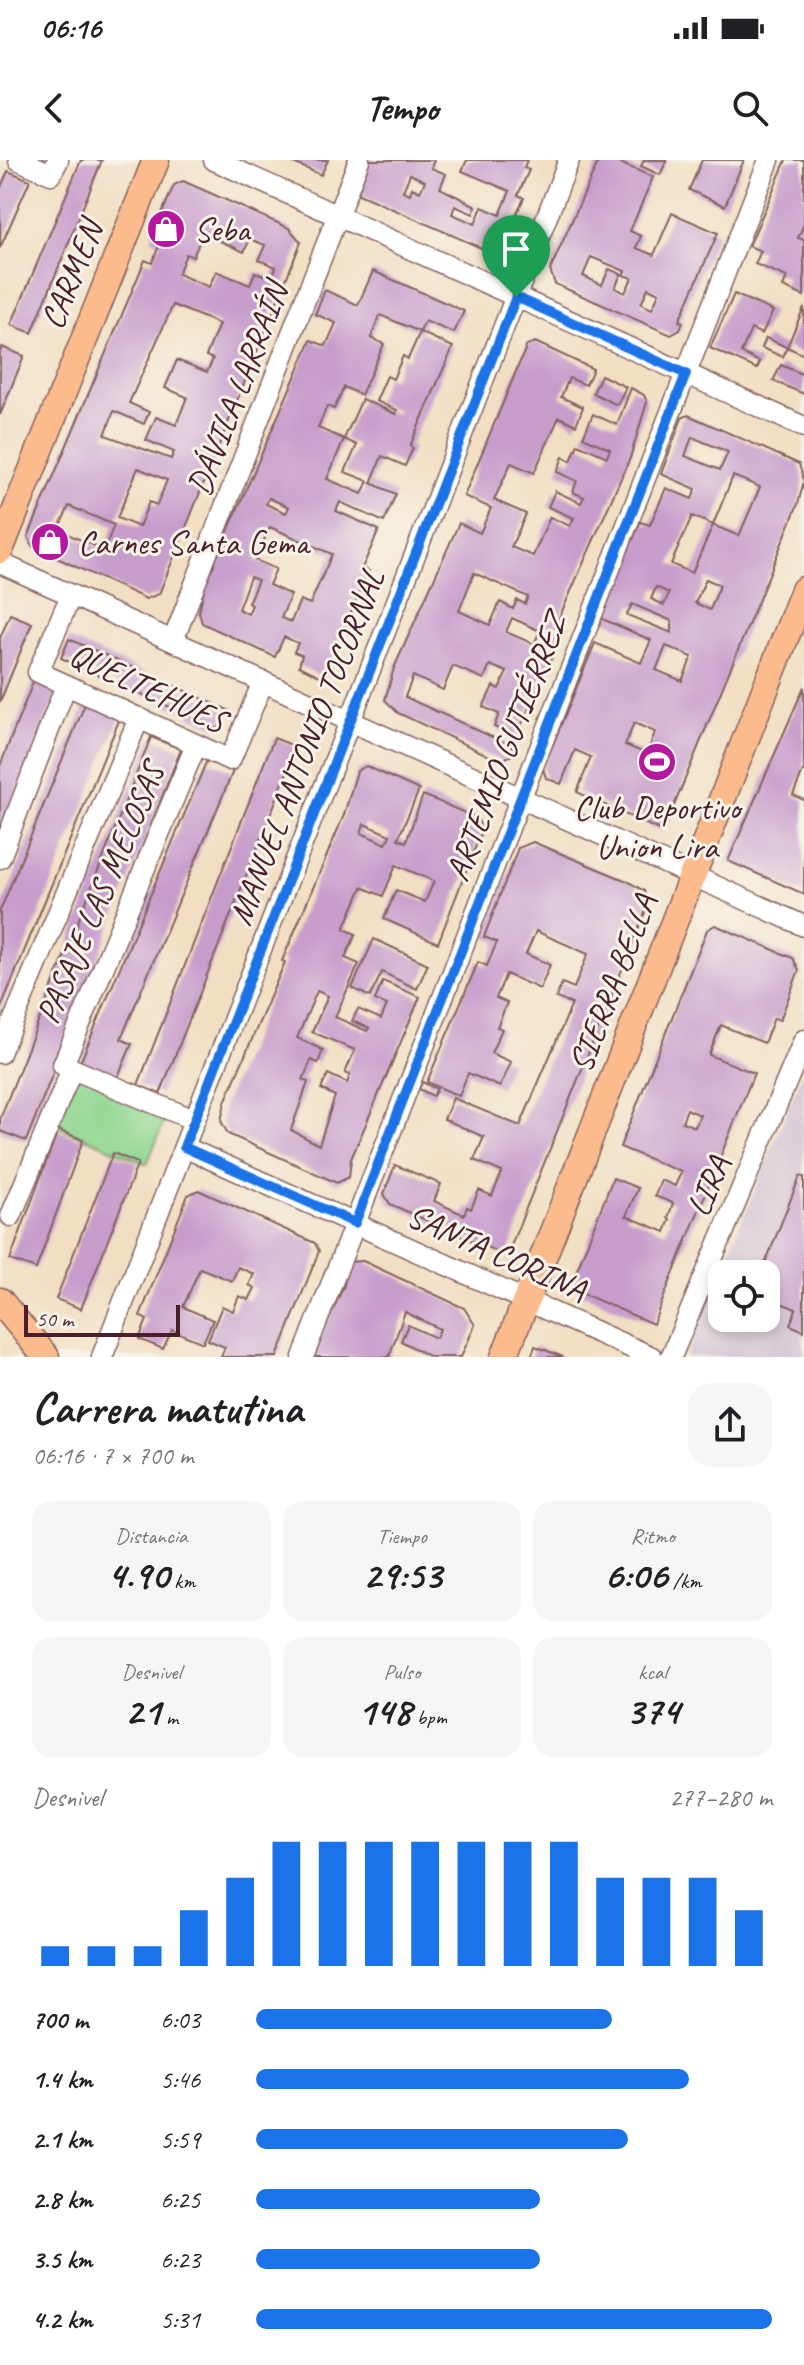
<!DOCTYPE html>
<html lang="es">
<head>
<meta charset="utf-8">
<style>
	:root { --surface:#fff; --page:#f6f6f6; --text:#202124; --muted:#757577; --accent:#1a73e8 }
	body { margin:0; font-family:Caveat,sans-serif; background:var(--page); color:var(--text); height:100vh; display:flex; flex-direction:column; font-size:30px; white-space:nowrap }
	* { box-sizing:border-box; margin:0 }
	p { font-size:26px; color:var(--muted) }
	.icon { flex:none; width:44px; height:44px; fill:none; stroke:currentColor; stroke-width:2; stroke-linecap:round; stroke-linejoin:round }
	.map { position:relative; height:1197px; overflow:hidden }
	.details { display:flex; flex-direction:column; background:var(--surface); flex:1 }
	.details>* { flex:none }
	.tools { position:absolute; left:708px; top:1100px; display:grid; gap:16px }
	.tools a { display:grid; place-items:center; width:72px; height:72px; border-radius:16px; background:var(--surface); box-shadow:0 4px 12px #0003; font-size:40px }
	.scale { position:absolute; left:24px; bottom:20px; width:156px; box-sizing:border-box; padding-left:8px; border:4px solid #4a1f2b; border-top:0; font-size:22px; line-height:28px; white-space:nowrap; color:#4a1f2b; -webkit-text-stroke:6px #f7f3e8; paint-order:stroke }
	.pin { position:absolute; display:grid; place-items:center; width:68px; height:68px; color:#fff; margin:-82px -34px; border-radius:50% 50% 50% 0; rotate:-45deg; box-shadow:0 0 8px #0007 }
	.pin .icon { rotate:45deg }
	.round { display:grid; place-items:center; flex:none; width:84px; height:84px; border-radius:24px; background:var(--page) }
	.summary { display:flex; align-items:center; justify-content:space-between; height:136px; padding:0 32px }
	h1 { font-size:44px; font-weight:800; line-height:60px }
	.metrics { display:grid; grid-template-columns:repeat(3,1fr); gap:12px; height:136px; padding:8px 32px }
	.metrics div { display:grid; align-content:center; border-radius:20px; background:var(--page); text-align:center }
	.metrics b { font-size:40px; font-weight:800 }
	.metrics small { font-size:22px; font-weight:400 }
	.metrics p { font-size:22px }
	.chart { height:224px; padding:16px 32px }
	.chart p { display:flex; justify-content:space-between }
	.chart svg { width:100%; height:144px; margin-top:8px; stroke:var(--accent); stroke-width:6 }
	ul { padding:0 32px; list-style:none; font-size:26px }
	li { display:grid; grid-template-columns:128px 96px 1fr; align-items:center; height:60px }
	li i { height:20px; border-radius:10px; background:var(--accent) }
	.status { display:flex; justify-content:space-between; align-items:center; height:56px; padding:0 40px; background:var(--surface); direction:ltr }
	.status svg { height:22px; fill:currentColor }
	header { display:flex; justify-content:space-between; align-items:center; height:104px; padding:0 32px; background:var(--surface); font-size:36px; font-weight:800 }
	.map>svg:first-child { display:block }
	.industrial { fill:#cebed1; fill-rule:evenodd }
	.green { fill:#91d792; stroke:#6e7b5e; stroke-width:2 }
	.building { fill:#c79dcc; fill-rule:evenodd }
	.lines { fill:none; stroke-linecap:round; stroke-linejoin:round }
	.minor-casing { stroke:#856260; stroke-width:23 }
	.major-casing { stroke:#856260; stroke-width:29 }
	.minor { stroke:#fff; stroke-width:20 }
	.major { stroke:#fbbb8d; stroke-width:26 }
	.route-casing { stroke:#fff; stroke-width:16 }
	.route { stroke:#1a73e8; stroke-width:10 }
	.labels { text-anchor:middle; dominant-baseline:central; stroke-width:6; stroke-linejoin:round; paint-order:stroke }
	.poi-label { font-size:34px; fill:#4a1f2b; stroke:#f7f3e8; text-anchor:start }
	.street-label { font-size:34px; fill:#4a1f2b; stroke:#f7f3e8 }
</style>
</head>
<body>
<div class="status"><b>06:16</b><svg viewBox="0 0 49 12"><path d="M0 12V9h3v3zM5 12V6h3v6zM10 12V3h3v9zM15 12V0h3v12zM26 1h20v11H26zM47 4h2v5h-2z"/></svg></div>
<header><svg class="icon" aria-label="back" viewBox="0 0 24 24"><path d="M15 5l-7 7 7 7"/></svg>Tempo<svg class="icon" aria-label="search" viewBox="0 0 24 24"><circle cx="10" cy="10" r="6"/><path d="M15 15l6 6"/></svg></header>
<div class="map">
<svg width="804" height="1197" viewBox="0 0 804 1197">
	<rect width="100%" height="100%" fill="#f7f3e8"/>
	<filter id="ink" filterUnits="userSpaceOnUse"><feTurbulence type="fractalNoise" baseFrequency=".0125" numOctaves="2"/><feDisplacementMap in="SourceGraphic" scale="16" xChannelSelector="R" yChannelSelector="G"/><feConvolveMatrix kernelMatrix="1 2 1 2 8 2 1 2 1" color-interpolation-filters="sRGB"/></filter>
	<filter id="wash" filterUnits="userSpaceOnUse"><feTurbulence type="fractalNoise" baseFrequency=".006" numOctaves="4" result="noise"/><feDisplacementMap in="SourceGraphic" scale="32" xChannelSelector="R" yChannelSelector="G"/><feGaussianBlur stdDeviation="1.8" result="paint"/><feColorMatrix in="noise" values="0 0 0 0 0 0 0 0 0 0 0 0 0 0 0 0 0 1.4 0 .05"/><feComposite in="paint" operator="in"/></filter>
	<g filter="url(#wash)">
		<rect width="100%" height="100%" fill="#f2dfc3"/>
		<path class="industrial" d="M 804,910 L 804,1197 L 686,1197 ZM 722,1114 L 766,1114 L 766,1158 L 722,1158 Z"/>
		<polygon class="green" points="78,909 170,947 147,1004 55,965"/>
		<g id="blocks">
			<g class="building">
				<polygon points="81,0 102,0 32,173 11,165"/>
				<polygon points="287,0 328,0 321,15"/>
				<path d="M 368,0 L 434,0 L 431,8 L 446,14 L 440,28 L 476,46 L 473,54 L 455,46 L 452,54 L 475,64 L 482,47 L 500,55 L 510,31 L 462,11 L 467,0 L 527,0 L 524,8 L 529,10 L 518,35 L 524,38 L 497,95 L 354,32 ZM 410,14 L 425,21 L 420,32 L 412,28 L 410,34 L 403,31 Z"/>
				<path d="M 599,0 L 613,0 L 653,17 L 630,71 L 641,76 L 636,88 L 654,95 L 672,53 L 718,73 L 679,161 L 683,162 L 680,170 L 671,175 L 555,124 L 550,110 ZM 591,97 L 625,111 L 623,115 L 632,118 L 625,133 L 615,128 L 621,114 L 609,109 L 602,125 L 583,116 ZM 648,128 L 659,133 L 652,149 L 641,144 Z"/>
				<polygon points="644,0 667,0 660,15 641,6"/>
				<polygon points="702,0 744,0 725,46 689,30"/>
				<polygon points="786,0 804,0 804,64 798,78 804,80 804,136 783,127 787,117 755,104 761,91 749,86"/>
				<polygon points="8,11 30,20 0,88 0,29"/>
				<path d="M 183,21 L 289,68 L 301,82 L 159,434 L 146,439 L 33,387 L 28,377 L 145,100 L 152,103 L 160,83 L 151,79 L 174,25 ZM 203,73 L 244,92 L 250,79 L 265,85 L 259,100 L 276,107 L 272,118 L 255,112 L 250,125 L 216,111 L 209,127 L 178,114 L 186,94 L 193,97 ZM 173,145 L 219,164 L 206,196 L 213,199 L 207,212 L 177,200 L 165,228 L 187,237 L 176,265 L 156,257 L 146,280 L 174,292 L 171,299 L 105,275 L 114,251 L 144,264 L 149,252 L 129,243 ZM 138,308 L 167,320 L 157,345 L 149,342 L 139,367 L 117,358 ZM 69,346 L 114,365 L 104,390 L 58,370 Z"/>
				<path d="M 373,111 L 464,151 L 454,173 L 425,161 L 420,172 L 380,155 L 371,178 L 384,184 L 361,235 L 344,227 L 334,249 L 327,246 L 318,268 L 344,279 L 327,319 L 362,334 L 368,321 L 345,312 L 357,285 L 344,279 L 362,239 L 396,254 L 397,250 L 376,241 L 387,216 L 393,219 L 403,196 L 408,199 L 420,172 L 453,187 L 410,286 L 413,288 L 405,306 L 382,296 L 371,323 L 396,334 L 384,362 L 340,342 L 336,351 L 379,370 L 362,408 L 369,411 L 338,482 L 330,510 L 322,517 L 299,506 L 302,495 L 294,492 L 298,483 L 284,477 L 275,497 L 202,463 L 199,452 L 205,424 L 311,180 L 326,186 L 336,163 L 315,154 L 325,130 L 358,145 ZM 269,338 L 289,347 L 286,353 L 266,344 ZM 270,367 L 332,394 L 310,444 L 300,440 L 291,462 L 281,458 L 291,435 L 269,425 L 276,409 L 255,400 ZM 250,417 L 258,420 L 248,443 L 252,445 L 248,454 L 238,449 Z"/>
				<polygon points="734,134 773,151 762,174 751,169 741,193 760,202 757,209 710,188"/>
				<polygon points="804,147 804,195 787,187"/>
				<polygon points="766,178 787,187 783,197 762,188"/>
				<path d="M 535,182 L 593,209 L 586,225 L 569,218 L 561,237 L 583,247 L 576,265 L 559,257 L 534,313 L 511,303 L 494,340 L 526,354 L 511,387 L 533,396 L 550,357 L 570,366 L 574,358 L 548,347 L 555,331 L 581,343 L 584,337 L 573,332 L 577,321 L 557,312 L 563,297 L 571,301 L 578,284 L 607,297 L 610,289 L 583,277 L 593,254 L 617,265 L 631,228 L 644,235 L 647,242 L 630,298 L 555,467 L 564,471 L 516,577 L 494,567 L 499,554 L 483,547 L 493,526 L 499,529 L 507,512 L 490,505 L 484,519 L 453,506 L 443,530 L 413,516 L 405,537 L 514,587 L 512,595 L 500,601 L 398,553 L 385,540 L 394,508 L 459,363 L 480,373 L 491,348 L 464,336 L 527,185 ZM 474,413 L 528,437 L 525,444 L 517,440 L 513,449 L 500,442 L 490,465 L 459,451 ZM 512,458 L 540,471 L 534,484 L 506,472 Z"/>
				<polygon points="2,187 24,196 0,255 0,192"/>
				<polygon points="781,205 804,215 804,234 773,221"/>
				<polygon points="601,215 626,227 617,245 593,233"/>
				<path d="M 688,255 L 799,304 L 804,321 L 798,344 L 667,663 L 659,670 L 577,632 L 591,597 L 575,590 L 561,624 L 546,618 L 543,608 L 595,483 L 641,503 L 651,480 L 600,458 L 640,362 L 650,365 L 666,328 L 692,339 L 696,329 L 661,314 L 682,258 ZM 692,277 L 728,292 L 720,310 L 685,296 ZM 733,316 L 760,327 L 739,376 L 713,365 L 692,413 L 671,404 L 692,356 L 713,365 ZM 706,419 L 720,425 L 710,450 L 695,443 ZM 656,427 L 669,433 L 664,445 L 651,439 ZM 632,444 L 672,461 L 672,473 L 627,455 ZM 666,486 L 692,497 L 682,521 L 656,510 ZM 634,563 L 655,572 L 647,594 L 625,585 Z"/>
				<polygon points="10,454 32,463 0,542 0,478"/>
				<polygon points="69,479 228,550 219,569 61,498"/>
				<polygon points="35,517 59,527 0,675 0,606"/>
				<polygon points="804,527 804,609 793,635 804,640 804,734 728,701"/>
				<polygon points="85,544 120,558 0,850 0,751"/>
				<polygon points="151,577 181,589 26,981 0,971 0,959"/>
				<polygon points="274,578 297,587 160,934 138,925"/>
				<polygon points="207,600 233,611 121,879 132,884 117,919 80,903"/>
				<path d="M 366,606 L 419,630 L 398,679 L 406,682 L 423,635 L 477,658 L 482,670 L 438,783 L 384,759 L 396,730 L 425,742 L 434,721 L 396,705 L 383,736 L 362,727 L 344,769 L 356,774 L 345,798 L 359,804 L 335,857 L 367,871 L 369,868 L 352,861 L 358,849 L 381,859 L 387,845 L 375,840 L 383,821 L 420,837 L 351,999 L 349,1017 L 337,1023 L 228,974 L 221,961 L 225,942 L 285,802 L 282,801 L 344,655 L 357,611 ZM 364,664 L 390,675 L 386,684 L 361,673 ZM 317,831 L 328,836 L 312,872 L 355,890 L 345,913 L 350,915 L 347,923 L 328,914 L 321,929 L 335,936 L 319,985 L 291,970 L 308,922 L 303,920 L 311,900 L 318,903 L 323,890 L 297,878 Z"/>
				<polygon points="533,682 627,721 644,731 648,745 508,1093 504,1095 390,1044 384,1034 395,1005 441,1024 434,1041 464,1055 467,1047 471,1049 479,1030 492,1036 502,1012 474,1000 484,977 444,959 453,938 520,966 572,844 556,838 562,823 574,828 588,794 536,771 526,794 550,805 540,829 506,814 496,838 507,843 497,867 502,869 491,893 511,902 500,927 468,913 459,936 427,922 478,802 487,806 497,782 484,777 518,688"/>
				<path d="M 715,765 L 793,798 L 799,810 L 780,860 L 774,858 L 764,883 L 721,865 L 709,895 L 754,913 L 653,1164 L 579,1132 L 573,1120 L 613,1018 L 638,1028 L 626,1056 L 665,1072 L 670,1059 L 668,1058 L 673,1043 L 655,1036 L 661,1020 L 675,1026 L 681,1012 L 620,987 L 707,770 ZM 687,949 L 700,955 L 695,967 L 682,962 Z"/>
				<polygon points="374,779 428,804 417,829 382,812 370,837 352,828"/>
				<polygon points="422,922 437,929 433,936 419,929"/>
				<polygon points="58,970 83,980 36,1109 10,1100"/>
				<polygon points="113,993 138,1003 81,1149 56,1139"/>
				<polygon points="800,1016 804,1017 804,1171 790,1165 796,1149 766,1137 766,1114 761,1114"/>
				<polygon points="198,1030 315,1083 319,1091 277,1197 221,1197 225,1187 208,1180 222,1146 233,1151 239,1136 249,1140 255,1128 249,1125 254,1114 238,1107 232,1121 200,1108 183,1147 213,1160 203,1183 172,1170 163,1189 139,1179 147,1160 140,1156 188,1035"/>
				<polygon points="363,1101 464,1148 475,1165 461,1197 430,1197 401,1181 408,1165 436,1178 440,1169 405,1152 389,1197 312,1197 344,1125 348,1102"/>
				<polygon points="535,1186 563,1197 531,1197"/>
			</g>
		</g>
	</g>
	<g filter="url(#ink)">
		<use href="#blocks" fill-opacity="0" stroke="#856260" stroke-width="2"/>
		<g class="lines">
			<g class="minor-casing">
				<g id="minor">
					<polyline points="19,0 51,14 58,0"/>
					<polyline points="214,0 804,267"/>
					<polyline points="0,403 804,766"/>
					<polyline points="71,435 38,512 230,600 263,522"/>
					<polyline points="173,481 359,0"/>
					<polyline points="0,698 66,525"/>
					<polyline points="0,893 139,558"/>
					<polyline points="194,960 63,905 196,585"/>
					<polyline points="184,987 652,1197"/>
					<polyline points="11,1056 72,909"/>
					<polyline points="102,1197 569,0"/>
					<polyline points="303,1197 769,0"/>
					<polyline points="671,1197 804,880"/>
				</g>
			</g>
			<g class="major-casing">
				<g id="major">
					<polyline points="0,390 156,0"/>
					<polyline points="0,1141 46,1197"/>
					<polyline points="504,1197 804,430"/>
				</g>
			</g>
			<use href="#minor" class="minor"/>
			<use href="#major" class="major"/>
		</g>
	</g>
	<g class="lines" filter="url(#ink)">
		<g class="route-casing">
			<polygon id="route" points="516,137 686,214 355,1063 184,987"/>
		</g>
		<use href="#route" class="route"/>
	</g>
	<defs>
		<g id="shop-disc" transform="scale(2)"><circle r="9.5" fill="#b5179e" stroke="#f7f3e8"/><path d="M-5-2.5h2.3a2.7 3.5 0 0 1 5.4 0H5L5.5 6h-11ZM-1.5-2.5h3a1.5 2.3 0 0 0-3 0Z" fill="#fff"/></g>
		<g id="stadium-disc" transform="scale(2)"><circle r="9.5" fill="#b5179e" stroke="#f7f3e8"/><path d="M0-5a6.5 5 0 1 0 0 10a6.5 5 0 1 0 0-10ZM-3.5-1.8h7v3.6h-7Z" fill="#fff"/></g>
	</defs>
	<g fill-rule="evenodd">
		<use href="#shop-disc" x="166" y="69"/>
		<use href="#shop-disc" x="50" y="382"/>
		<use href="#stadium-disc" x="657" y="602"/>
	</g>
	<g class="labels">
		<g class="poi-label">
			<text x="194" y="69">Seba</text>
			<text x="78" y="382">Carnes Santa Gema</text>
			<text x="657" y="647" text-anchor="middle">Club Deportivo<tspan x="657" dy="39">Union Lira</tspan></text>
		</g>
		<g class="street-label">
			<text transform="translate(71 115) rotate(-68)">CARMEN</text>
			<text transform="translate(237 229) rotate(-69)">DÁVILA LARRAÍN</text>
			<text transform="translate(148 527) rotate(25)">QUELTEHUES</text>
			<text transform="translate(306 587) rotate(-69)">MANUEL ANTONIO TOCORNAL</text>
			<text transform="translate(506 587) rotate(-69)">ARTEMIO GUTIÉRREZ</text>
			<text transform="translate(100 733) rotate(-67)">PASAJE LAS MELOSAS</text>
			<text transform="translate(612 823) rotate(-69)">SIERRA BELLA</text>
			<text transform="translate(708 1026) rotate(-67)">LIRA</text>
			<text transform="translate(497 1092) rotate(24)">SANTA CORINA</text>
		</g>
	</g>
</svg>
<div class="tools">
<a><svg class="icon" aria-label="locate" viewBox="0 0 24 24"><circle cx="12" cy="12" r="6"/><path d="M12 2v4M12 18v4M2 12h4M18 12h4"/></svg></a>
</div>
<div class="scale">50 m</div>
<div class="pin" style="left:516px;top:137px;background:#1e9e55"><svg class="icon" aria-label="arrive" viewBox="0 0 24 24"><path d="M6 21V4h12l-3 4 3 4H6"/></svg></div>
</div>
<section class="details">
<div class="summary"><div><h1>Carrera matutina</h1><p>06:16 · 7 × 700 m</p></div><a class="round"><svg class="icon" aria-label="share" viewBox="0 0 24 24"><path d="M12 15V3M7 8l5-5 5 5M5 13v7h14v-7"/></svg></a></div>
<div class="metrics">
<div><p>Distancia</p><b>4.90<small> km</small></b></div>
<div><p>Tiempo</p><b>29:53</b></div>
<div><p>Ritmo</p><b>6:06<small> /km</small></b></div>
</div>
<div class="metrics">
<div><p>Desnivel</p><b>21<small> m</small></b></div>
<div><p>Pulso</p><b>148<small> bpm</small></b></div>
<div><p>kcal</p><b>374</b></div>
</div>
<div class="chart"><p><span>Desnivel</span>277–280 m</p>
<svg viewBox="0 0 160 44" preserveAspectRatio="none"><path d="M5 44V38M15 44V38M25 44V38M35 44V27M45 44V17M55 44V6M65 44V6M75 44V6M85 44V6M95 44V6M105 44V6M115 44V6M125 44V17M135 44V17M145 44V17M155 44V27"/></svg>
</div>
<ul>
<li><b>700 m</b>6:03<i style="width:69%"></i></li>
<li><b>1.4 km</b>5:46<i style="width:84%"></i></li>
<li><b>2.1 km</b>5:59<i style="width:72%"></i></li>
<li><b>2.8 km</b>6:25<i style="width:55%"></i></li>
<li><b>3.5 km</b>6:23<i style="width:55%"></i></li>
<li><b>4.2 km</b>5:31<i style="width:100%"></i></li>
</ul>
</section>
</body>
</html>
